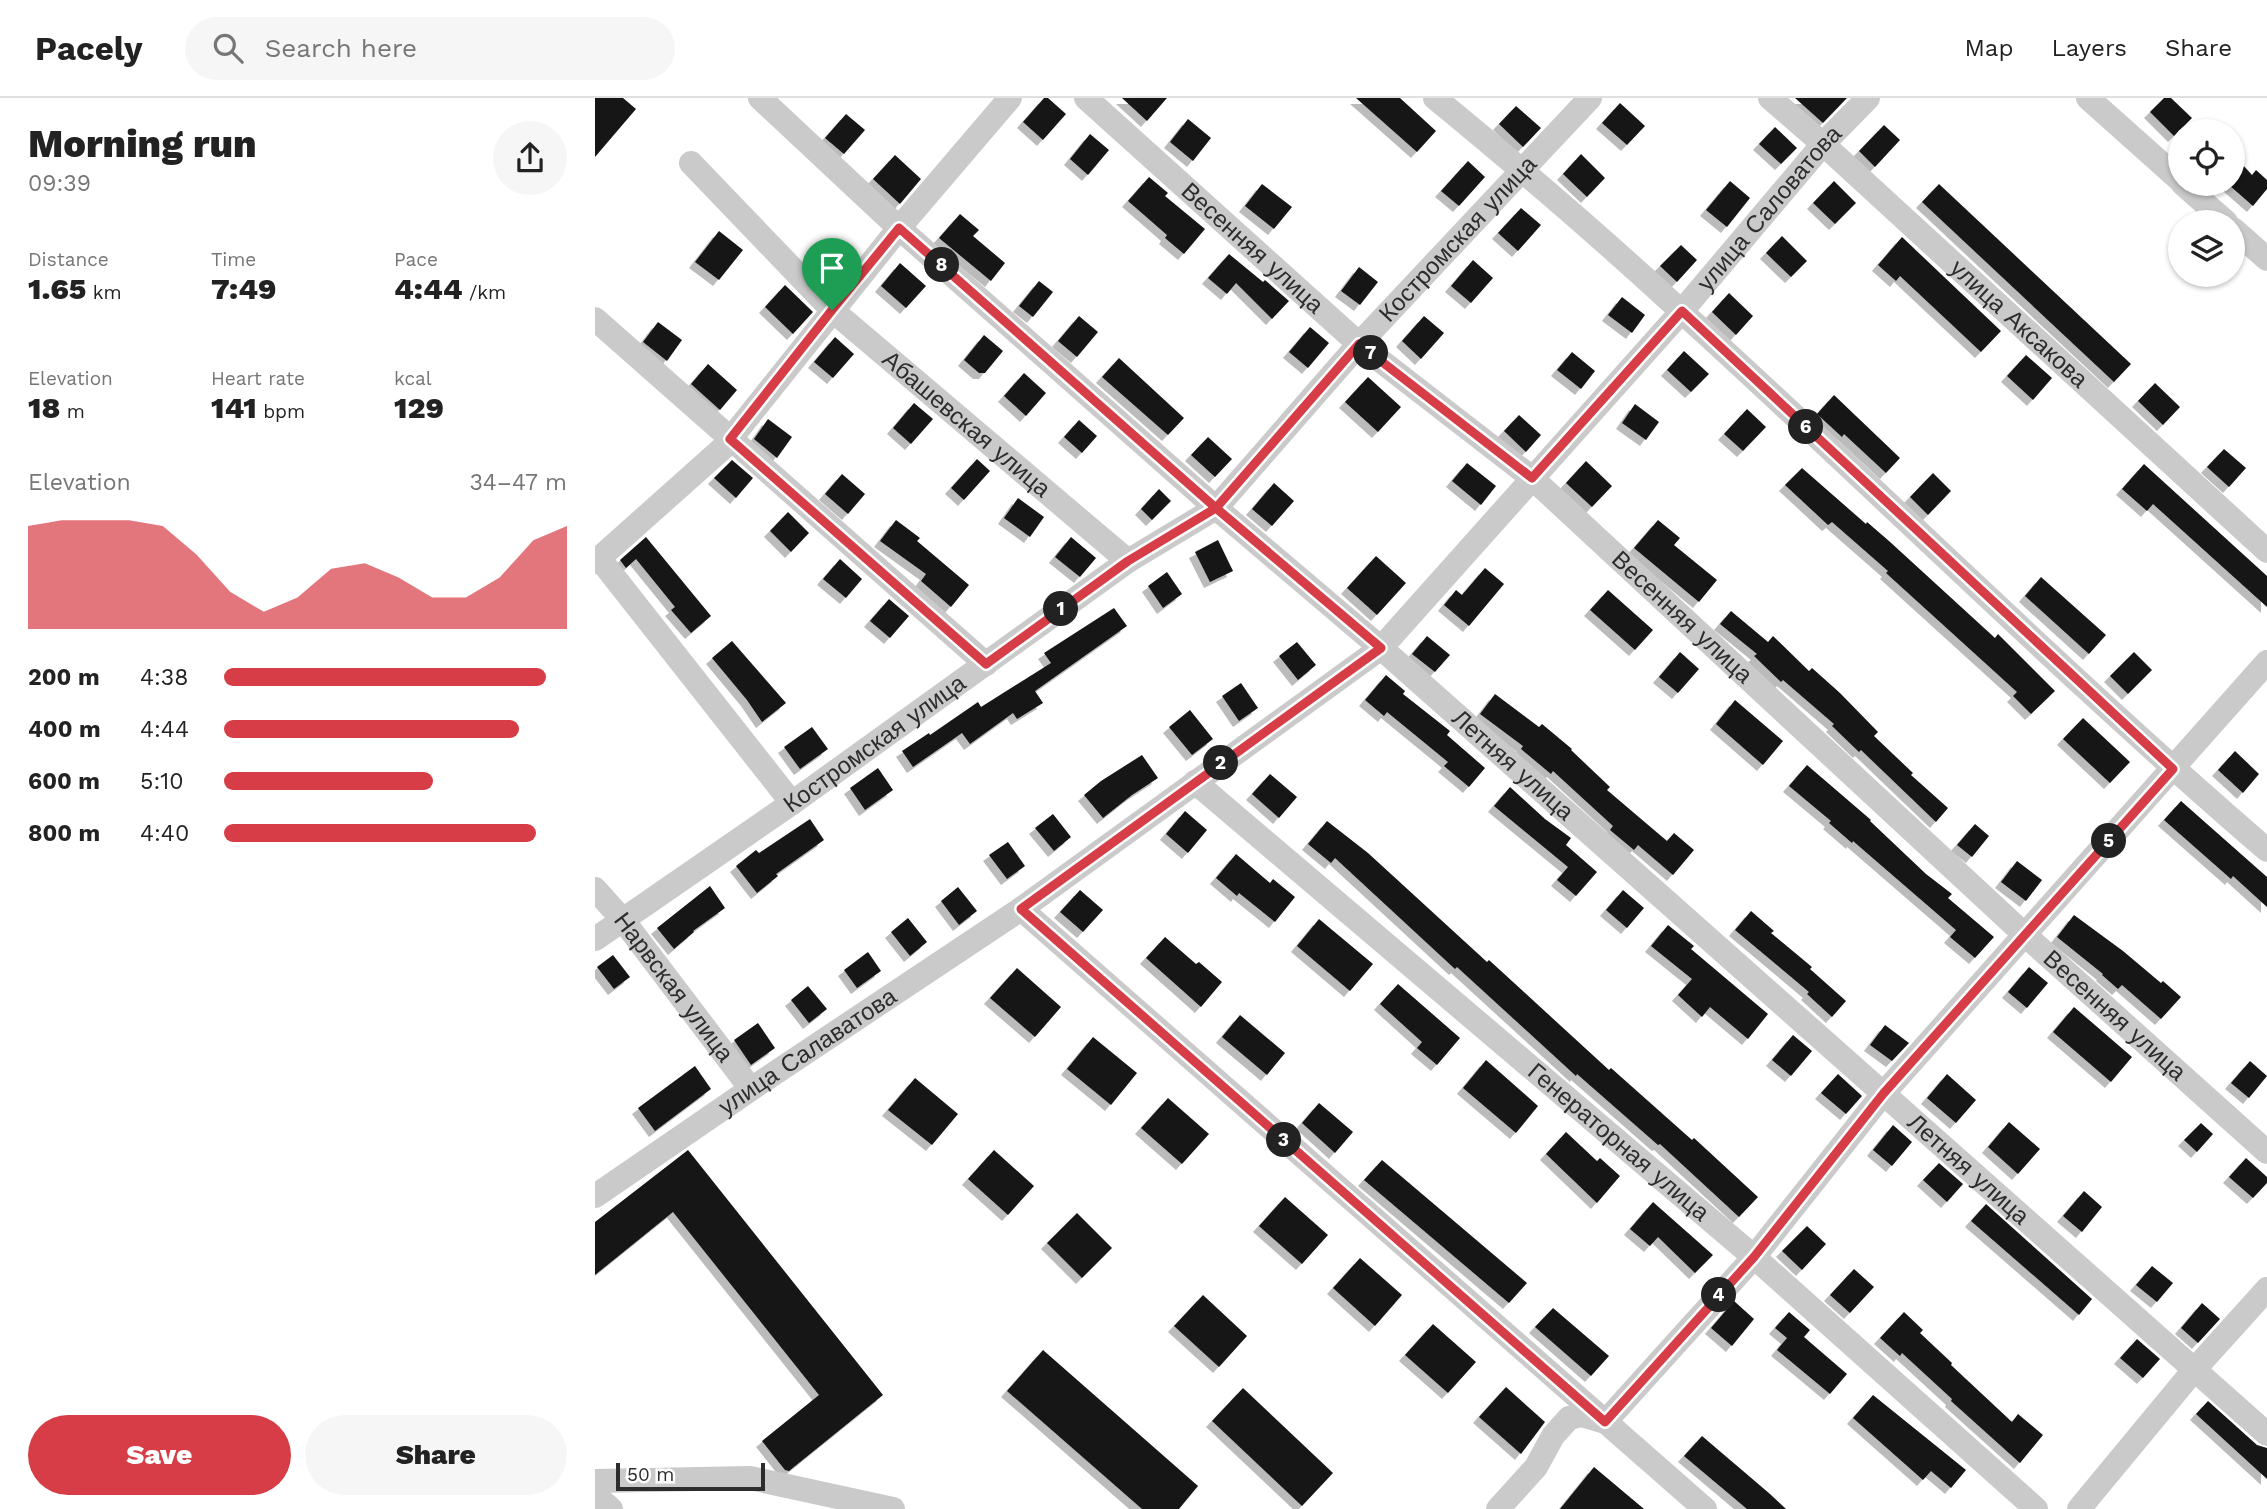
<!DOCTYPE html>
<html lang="en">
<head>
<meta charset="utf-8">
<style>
	:root { --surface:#fff; --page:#f6f6f6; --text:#222; --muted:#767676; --line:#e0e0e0; --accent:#d63d46 }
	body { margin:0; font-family:"Work Sans",sans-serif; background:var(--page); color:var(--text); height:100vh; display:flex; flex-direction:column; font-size:26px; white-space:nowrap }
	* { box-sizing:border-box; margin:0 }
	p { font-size:23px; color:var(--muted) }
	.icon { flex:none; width:38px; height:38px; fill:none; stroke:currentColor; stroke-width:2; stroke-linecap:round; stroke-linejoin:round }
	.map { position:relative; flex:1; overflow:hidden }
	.side { display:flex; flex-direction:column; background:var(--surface); width:595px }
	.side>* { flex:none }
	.buttons { position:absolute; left:1573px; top:21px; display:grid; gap:14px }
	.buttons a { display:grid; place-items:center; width:77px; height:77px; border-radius:50%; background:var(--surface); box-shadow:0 2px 5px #0004; font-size:35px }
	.scale { position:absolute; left:21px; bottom:18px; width:149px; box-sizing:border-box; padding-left:7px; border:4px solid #2d2d2d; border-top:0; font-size:19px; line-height:24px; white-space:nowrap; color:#2d2d2d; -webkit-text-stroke:5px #fff; paint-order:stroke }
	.pin { position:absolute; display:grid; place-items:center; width:60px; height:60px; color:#fff; margin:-72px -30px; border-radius:50% 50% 50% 0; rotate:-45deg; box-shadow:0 0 7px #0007 }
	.pin .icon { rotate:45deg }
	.km { position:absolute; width:35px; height:35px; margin:-18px; border-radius:50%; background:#222; color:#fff; font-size:19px; line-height:35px; text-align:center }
	.round { display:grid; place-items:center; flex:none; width:74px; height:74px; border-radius:37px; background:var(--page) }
	.head { display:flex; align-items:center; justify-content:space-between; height:119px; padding:0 28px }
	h1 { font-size:38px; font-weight:800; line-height:52px }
	.figures { display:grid; grid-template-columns:repeat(3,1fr); gap:10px; height:119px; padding:7px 28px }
	.figures div { display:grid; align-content:center }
	.figures b { font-size:30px; font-weight:800 }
	.figures small { font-size:19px; font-weight:400 }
	.figures p { font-size:19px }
	.chart { height:196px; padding:14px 28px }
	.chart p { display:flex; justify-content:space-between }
	.chart svg { width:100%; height:126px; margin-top:7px; fill:var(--accent); opacity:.7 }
	.cta { display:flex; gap:14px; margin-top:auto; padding:14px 28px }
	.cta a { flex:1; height:80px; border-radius:42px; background:var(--accent); color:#fff; font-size:28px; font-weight:800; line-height:80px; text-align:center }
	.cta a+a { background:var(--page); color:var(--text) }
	ul { padding:0 28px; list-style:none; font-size:23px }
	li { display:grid; grid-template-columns:112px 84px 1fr; align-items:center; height:52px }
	li i { height:18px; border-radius:9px; background:var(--accent) }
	header { display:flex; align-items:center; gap:42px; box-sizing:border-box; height:98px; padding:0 35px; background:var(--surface); border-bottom:2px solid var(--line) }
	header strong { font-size:33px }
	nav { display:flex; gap:38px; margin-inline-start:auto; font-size:24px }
	.search { width:490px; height:63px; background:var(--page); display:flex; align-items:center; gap:18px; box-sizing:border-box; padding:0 24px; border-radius:38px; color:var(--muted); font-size:26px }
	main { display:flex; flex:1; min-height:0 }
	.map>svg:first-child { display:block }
	.building { fill:#141414; filter:url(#shadow) }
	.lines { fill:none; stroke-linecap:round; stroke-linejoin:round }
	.minor { stroke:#cacaca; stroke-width:24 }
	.route-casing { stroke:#fff; stroke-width:14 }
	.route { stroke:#d63d46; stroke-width:9 }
	.labels { text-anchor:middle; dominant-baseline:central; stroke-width:7; stroke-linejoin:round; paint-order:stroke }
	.street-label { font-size:24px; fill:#2d2d2d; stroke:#fff }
</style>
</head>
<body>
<header>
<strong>Pacely</strong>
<div class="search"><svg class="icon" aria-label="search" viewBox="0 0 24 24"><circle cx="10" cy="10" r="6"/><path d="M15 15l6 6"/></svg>Search here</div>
<nav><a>Map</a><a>Layers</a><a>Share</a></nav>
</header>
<main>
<section class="side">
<div class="head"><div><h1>Morning run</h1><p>09:39</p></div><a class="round"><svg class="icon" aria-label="share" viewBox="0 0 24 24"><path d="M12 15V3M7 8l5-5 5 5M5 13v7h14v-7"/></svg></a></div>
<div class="figures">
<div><p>Distance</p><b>1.65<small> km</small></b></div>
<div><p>Time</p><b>7:49</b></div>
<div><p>Pace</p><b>4:44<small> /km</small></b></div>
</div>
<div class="figures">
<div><p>Elevation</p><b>18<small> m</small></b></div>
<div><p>Heart rate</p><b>141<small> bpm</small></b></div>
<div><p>kcal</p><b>129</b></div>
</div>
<div class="chart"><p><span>Elevation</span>34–47 m</p>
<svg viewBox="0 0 160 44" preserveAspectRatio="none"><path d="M0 44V8L10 6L20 6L30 6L40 8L50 18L60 31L70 38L80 33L90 23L100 21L110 26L120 33L130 33L140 26L150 13L160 8V44z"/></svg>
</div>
<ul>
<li><b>200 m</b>4:38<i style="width:94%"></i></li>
<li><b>400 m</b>4:44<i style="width:86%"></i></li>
<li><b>600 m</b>5:10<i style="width:61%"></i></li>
<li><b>800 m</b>4:40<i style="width:91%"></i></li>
</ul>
<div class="cta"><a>Save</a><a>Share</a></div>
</section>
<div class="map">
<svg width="1672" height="1411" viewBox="0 0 1672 1411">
	<defs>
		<filter id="shadow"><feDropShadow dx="-6" dy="6" stdDeviation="0" flood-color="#0004"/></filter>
	</defs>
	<rect width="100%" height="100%" fill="#fff"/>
	<g class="building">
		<polygon points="0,0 28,0 41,11 0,59"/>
		<polygon points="449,0 453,0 471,16 448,42 428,24"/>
		<polygon points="527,0 572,0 552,23"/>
		<polygon points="761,0 805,0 841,33 822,54"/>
		<polygon points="1200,0 1252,0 1228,25"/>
		<polygon points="1569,0 1576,0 1597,20 1579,38 1555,14"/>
		<polygon points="1025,5 1050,28 1032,47 1007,25"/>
		<polygon points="921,8 946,30 928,49 904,26"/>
		<polygon points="251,16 270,32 249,56 230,40"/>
		<polygon points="593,21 616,40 598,63 575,44"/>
		<polygon points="1289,27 1305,42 1280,69 1264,53"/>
		<polygon points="1180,29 1202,50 1186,66 1164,46"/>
		<polygon points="495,36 514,52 493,77 475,61"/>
		<polygon points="986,56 1010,80 992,99 968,76"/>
		<polygon points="1638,56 1657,77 1661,72 1672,82 1672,91 1658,108 1634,87 1638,86"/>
		<polygon points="300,57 326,81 305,106 278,81"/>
		<polygon points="873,63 890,79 864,108 846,93"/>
		<polygon points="554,79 573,95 570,98 610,131 589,156 570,140 572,137 533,103"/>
		<polygon points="1135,83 1155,100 1132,129 1111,112"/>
		<polygon points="1239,83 1261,105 1240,126 1218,105"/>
		<polygon points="667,86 697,109 679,131 650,108"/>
		<polygon points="1344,86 1536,266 1519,284 1327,104"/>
		<polygon points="926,110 946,127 923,153 903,135"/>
		<polygon points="365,116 384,132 378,138 410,165 396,183 344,140"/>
		<polygon points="124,133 148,152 124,182 100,164"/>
		<polygon points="1187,138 1212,163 1196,179 1171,155"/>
		<polygon points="1307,139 1406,233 1386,254 1305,178 1301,183 1283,167"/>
		<polygon points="1086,147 1102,162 1082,184 1065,168"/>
		<polygon points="634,156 668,184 670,182 694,203 677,221 641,185 632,196 613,180"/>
		<polygon points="878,162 898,180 876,205 856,188"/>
		<polygon points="305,165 331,188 311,210 286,188"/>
		<polygon points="764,169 783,184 765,207 746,193"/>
		<polygon points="444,183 458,194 438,219 424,208"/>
		<polygon points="190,187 218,214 198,236 170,209"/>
		<polygon points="1134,195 1158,218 1141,237 1117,214"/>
		<polygon points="1027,199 1050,217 1037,235 1013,217"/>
		<polygon points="484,218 503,234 482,259 463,243"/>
		<polygon points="829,218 849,235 826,261 807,243"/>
		<polygon points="63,224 87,242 72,263 48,244"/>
		<polygon points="715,229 734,245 713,270 694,254"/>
		<polygon points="389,237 408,253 390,275 384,275 369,262"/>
		<polygon points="240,239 259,256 238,280 219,264"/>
		<polygon points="1089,253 1114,276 1096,294 1072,272"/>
		<polygon points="977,254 1000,273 986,291 962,272"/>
		<polygon points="1431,257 1457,280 1438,302 1412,278"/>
		<polygon points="524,260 589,320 573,337 507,279"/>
		<polygon points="113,266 142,292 125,312 96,286"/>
		<polygon points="429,275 451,295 431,318 409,298"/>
		<polygon points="773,279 806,309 783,334 750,304"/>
		<polygon points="1560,285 1585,309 1568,327 1543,303"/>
		<polygon points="1239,297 1305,360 1291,375 1249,336 1247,339 1222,316"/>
		<polygon points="319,305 338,321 316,346 298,330"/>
		<polygon points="1040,306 1064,324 1051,342 1027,325"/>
		<polygon points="1152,311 1171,329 1148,353 1129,336"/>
		<polygon points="924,317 946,337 931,354 909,333"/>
		<polygon points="173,321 197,339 182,360 159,341"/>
		<polygon points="484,322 502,338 487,355 469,339"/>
		<polygon points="613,339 637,361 620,379 596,357"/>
		<polygon points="1629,351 1651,370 1634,389 1612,369"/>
		<polygon points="382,361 395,373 369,402 356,390"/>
		<polygon points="137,362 158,380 141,400 119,380"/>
		<polygon points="991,363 1017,388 997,409 971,385"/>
		<polygon points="872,365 901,388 886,407 857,383"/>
		<polygon points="1549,366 1672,478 1672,509 1558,406 1552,413 1527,391"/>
		<polygon points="1207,370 1271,426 1272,424 1294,443 1400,540 1403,536 1460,593 1436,616 1418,598 1422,594 1291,475 1293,473 1237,424 1233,427 1190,387"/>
		<polygon points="1338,375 1356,393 1333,417 1315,399"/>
		<polygon points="247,376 270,396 253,416 230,396"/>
		<polygon points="679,385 699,403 677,428 657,411"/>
		<polygon points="564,391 576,403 557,422 546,411"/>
		<polygon points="423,400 449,419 435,439 409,420"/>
		<polygon points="193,414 214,435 196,454 175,433"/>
		<polygon points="301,422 325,440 322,443 374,487 356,509 326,483 331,476 285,443"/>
		<polygon points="1063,422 1085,440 1079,447 1122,482 1104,504 1039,450"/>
		<polygon points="51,439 116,518 96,535 76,512 80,509 41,461 31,470 25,462"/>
		<polygon points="476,439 501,460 485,479 460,459"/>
		<polygon points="623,442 638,473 615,484 600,454"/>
		<polygon points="781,458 811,485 782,517 752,490"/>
		<polygon points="245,461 267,481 251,500 228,481"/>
		<polygon points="890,470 909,486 874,528 849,507 861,492 867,497"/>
		<polygon points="572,474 587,496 568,510 553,488"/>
		<polygon points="1446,479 1511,537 1494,556 1430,498"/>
		<polygon points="1013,492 1058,532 1040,552 995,512"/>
		<polygon points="294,501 314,518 295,540 275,523"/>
		<polygon points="519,510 532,528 440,593 448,605 422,621 418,615 375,646 367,635 318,669 307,653 334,635 335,637 383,604 386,609 456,565 449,555"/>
		<polygon points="1136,513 1173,544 1178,538 1214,573 1217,570 1245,595 1283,634 1279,638 1318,675 1316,677 1353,710 1341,724 1266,652 1264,654 1237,628 1239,626 1188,582 1186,584 1159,558 1162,556 1125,526"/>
		<polygon points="832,538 855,557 840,574 817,556"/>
		<polygon points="137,543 191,605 167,624 152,602 117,560"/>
		<polygon points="702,544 721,567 703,582 684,558"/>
		<polygon points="1085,554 1104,571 1083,595 1064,579"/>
		<polygon points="1539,554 1557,572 1533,596 1515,578"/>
		<polygon points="791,577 810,593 808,596 855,633 852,637 890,670 874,689 849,668 853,664 792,614 789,618 770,602"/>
		<polygon points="646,585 663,610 644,623 627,598"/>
		<polygon points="900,596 944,629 947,626 977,651 976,652 1015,689 1012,692 1072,743 1079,735 1099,752 1078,777 1043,747 1039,752 1015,732 1018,728 958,673 956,676 926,651 928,648 885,616"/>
		<polygon points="1140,602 1188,643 1168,667 1121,626"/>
		<polygon points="595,612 618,641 597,657 574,629"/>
		<polygon points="1488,620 1535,664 1515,685 1468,641"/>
		<polygon points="217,629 233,651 205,671 189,649"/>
		<polygon points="1640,653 1664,676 1648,695 1623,672"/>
		<polygon points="547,657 563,680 537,697 508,720 489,697 506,683"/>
		<polygon points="1212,667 1276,722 1275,723 1331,776 1357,796 1353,800 1399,839 1380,860 1355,839 1361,832 1258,743 1257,745 1234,725 1236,723 1194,688"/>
		<polygon points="283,670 298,692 270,712 255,690"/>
		<polygon points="675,676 702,699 684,720 657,696"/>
		<polygon points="915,689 950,721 976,740 971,747 1002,774 981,798 962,782 973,769 899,708"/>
		<polygon points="1586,703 1672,779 1672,809 1638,778 1636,781 1569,722"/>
		<polygon points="590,713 612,732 593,755 571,736"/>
		<polygon points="458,716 476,739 459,753 440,730"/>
		<polygon points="215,721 229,742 181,776 183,778 162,795 141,768 161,752 164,755"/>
		<polygon points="732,723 773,755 892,864 894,862 1014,972 1016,970 1097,1042 1099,1040 1163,1099 1144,1119 1065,1046 1063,1047 982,976 981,978 862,869 860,871 740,760 736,765 713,746"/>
		<polygon points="1380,726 1394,738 1377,759 1362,747"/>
		<polygon points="413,744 430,768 412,781 394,757"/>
		<polygon points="641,756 675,785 678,781 700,799 680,824 644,795 642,798 621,780"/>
		<polygon points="1422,763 1447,782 1431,803 1406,784"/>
		<polygon points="115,788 130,810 98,833 99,834 79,851 62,830"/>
		<polygon points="363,789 382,813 364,827 346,803"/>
		<polygon points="485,792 508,812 488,834 465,814"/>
		<polygon points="1028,792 1049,810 1032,830 1011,812"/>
		<polygon points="1156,813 1179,833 1176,835 1217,869 1215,871 1251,903 1237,919 1212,896 1214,894 1140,832"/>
		<polygon points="1479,817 1528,853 1566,885 1568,883 1586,899 1566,921 1527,887 1523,891 1507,877 1508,876 1462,839"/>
		<polygon points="313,820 332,844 315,858 296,834"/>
		<polygon points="724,821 778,866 755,893 702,848"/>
		<polygon points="1073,827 1099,848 1096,851 1173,916 1153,941 1115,909 1107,919 1083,897 1097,881 1056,848"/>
		<polygon points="570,839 601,866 604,864 627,884 606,909 551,860"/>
		<polygon points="273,854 286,873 262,890 249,872"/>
		<polygon points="18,857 35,879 19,891 2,869"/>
		<polygon points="1434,869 1453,885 1432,910 1413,894"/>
		<polygon points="422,870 466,909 440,939 395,900"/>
		<polygon points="803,886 865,940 842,967 822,950 827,944 785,906"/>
		<polygon points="213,888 232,911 214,925 196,902"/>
		<polygon points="1479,909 1537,959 1516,984 1458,934"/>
		<polygon points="645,917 690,955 672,977 627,939"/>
		<polygon points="163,925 180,950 156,967 139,942"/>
		<polygon points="1290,927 1314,945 1297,963 1275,947"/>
		<polygon points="1198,937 1217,953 1196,978 1177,962"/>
		<polygon points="498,939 542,975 516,1007 472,971"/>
		<polygon points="891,962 943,1008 921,1035 868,990"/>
		<polygon points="1655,963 1672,978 1654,1000 1636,985"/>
		<polygon points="100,968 116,991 60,1033 43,1010"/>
		<polygon points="1243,976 1267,998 1251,1016 1226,995"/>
		<polygon points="1352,976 1381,1002 1361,1025 1332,1000"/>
		<polygon points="320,980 363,1016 337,1047 293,1012"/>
		<polygon points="573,1000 614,1036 587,1066 546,1030"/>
		<polygon points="724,1005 758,1034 740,1055 707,1025"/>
		<polygon points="1414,1024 1445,1051 1423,1076 1393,1049"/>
		<polygon points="1606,1025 1618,1036 1602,1054 1589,1042"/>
		<polygon points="1298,1027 1317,1044 1297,1068 1278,1052"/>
		<polygon points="971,1034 1002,1063 1005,1060 1025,1078 1002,1105 951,1056"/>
		<polygon points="93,1052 288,1297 194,1373 190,1372 167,1343 224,1297 78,1114 0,1177 0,1124"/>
		<polygon points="399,1052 439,1088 413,1117 373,1081"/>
		<polygon points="1651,1060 1672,1079 1672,1085 1658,1100 1634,1079"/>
		<polygon points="787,1062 932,1185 914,1205 769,1082"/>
		<polygon points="1344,1065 1368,1086 1352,1104 1328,1082"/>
		<polygon points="1489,1093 1507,1109 1487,1134 1468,1118"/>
		<polygon points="690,1099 733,1137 707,1166 664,1128"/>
		<polygon points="1058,1104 1118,1157 1100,1175 1063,1139 1055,1148 1035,1131"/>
		<polygon points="1391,1106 1497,1201 1484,1217 1376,1123"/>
		<polygon points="482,1115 517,1150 487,1180 452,1145"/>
		<polygon points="1212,1128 1231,1146 1207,1172 1187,1153"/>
		<polygon points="765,1160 807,1197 780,1228 738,1190"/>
		<polygon points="1557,1168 1578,1185 1562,1204 1541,1187"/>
		<polygon points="1259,1171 1279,1189 1255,1215 1235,1197"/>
		<polygon points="608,1197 652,1238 624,1269 579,1228"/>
		<polygon points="1139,1203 1159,1221 1137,1248 1116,1230"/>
		<polygon points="1607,1205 1625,1221 1603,1245 1586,1230"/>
		<polygon points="958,1210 1014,1258 996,1278 940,1229"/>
		<polygon points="1194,1214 1215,1232 1209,1239 1252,1276 1235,1296 1182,1252 1192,1240 1180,1230"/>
		<polygon points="1309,1214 1328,1232 1325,1235 1357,1265 1356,1267 1417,1324 1423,1316 1448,1337 1425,1365 1356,1303 1357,1301 1307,1255 1305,1258 1285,1240"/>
		<polygon points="838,1226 881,1264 853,1295 810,1257"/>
		<polygon points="1542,1241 1565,1261 1548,1280 1525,1260"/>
		<polygon points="448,1252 603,1388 584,1411 547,1411 412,1293"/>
		<polygon points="911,1289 950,1324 926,1356 884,1319"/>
		<polygon points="648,1290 738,1375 707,1408 617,1323"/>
		<polygon points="1278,1297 1371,1372 1356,1390 1336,1373 1328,1382 1258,1320"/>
		<polygon points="1613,1303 1662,1347 1672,1350 1672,1381 1601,1316"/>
		<polygon points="1107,1338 1175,1396 1191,1411 1152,1411 1089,1358"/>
		<polygon points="999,1369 1049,1411 965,1411"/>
	</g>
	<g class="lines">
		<g class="minor">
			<path id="s1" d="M 165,0 L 304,130 L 621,410 L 786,550 L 1672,1336"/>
			<path id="s2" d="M 491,0 L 764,246 L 937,380 L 1430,837 L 1672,1054"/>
			<path d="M 840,0 C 924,69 1007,140 1087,214 C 1283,392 1471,579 1672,752"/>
			<path id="s3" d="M 1175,0 L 1228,46 L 1672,453"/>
			<polyline points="1493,0 1586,83"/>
			<path id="s4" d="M 96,65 L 237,212 L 533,463"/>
			<polyline points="1588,86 1631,124"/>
			<polyline points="1638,131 1672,161"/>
			<polyline points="0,221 391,566"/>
			<polyline points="4,460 197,705"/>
			<polyline points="0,464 129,349 304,130 415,0"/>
			<path id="s5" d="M 600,684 L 1159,1159 L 1441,1411"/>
			<path id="s6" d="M 0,791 L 28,822 L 156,991"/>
			<polyline points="426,811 1110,1411"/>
			<path id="s7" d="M 0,841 L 197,705 L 533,463 L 621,410 L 764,246 L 995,0"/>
			<path id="s8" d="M 0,1098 L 156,991 L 426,811 L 786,550 L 1087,213 L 1228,46 L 1273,0"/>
			<polyline points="0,1383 155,1380 298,1411"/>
			<polyline points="0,1397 16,1411"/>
			<polyline points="903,1411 941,1369 958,1338 974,1320 987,1317 1010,1324 1159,1159 1288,996 1672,564"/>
			<polyline points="1484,1411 1599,1272 1672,1191"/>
		</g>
	</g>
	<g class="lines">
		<g class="route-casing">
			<polyline id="route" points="237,212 135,341 391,566 533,463 621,410 786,550 426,811 1010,1324 1159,1159 1288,996 1578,671 1087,213 937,380 764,246 621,410 304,130 237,212"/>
		</g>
		<use href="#route" class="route"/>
	</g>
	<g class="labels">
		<g class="street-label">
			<text stroke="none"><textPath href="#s8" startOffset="1545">улица Саловатова</textPath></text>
			<text stroke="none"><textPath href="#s7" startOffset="1118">Костромская улица</textPath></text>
			<text stroke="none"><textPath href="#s2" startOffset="224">Весенняя улица</textPath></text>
			<text stroke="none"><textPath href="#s3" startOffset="336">улица Аксакова</textPath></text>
			<text stroke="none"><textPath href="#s4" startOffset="380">Абашевская улица</textPath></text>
			<text stroke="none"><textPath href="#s2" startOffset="791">Весенняя улица</textPath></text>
			<text stroke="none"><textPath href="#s7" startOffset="341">Костромская улица</textPath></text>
			<text stroke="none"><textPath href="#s1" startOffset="1006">Летняя улица</textPath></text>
			<text stroke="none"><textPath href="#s6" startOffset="126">Нарвская улица</textPath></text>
			<text stroke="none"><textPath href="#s2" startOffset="1379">Весенняя улица</textPath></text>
			<text stroke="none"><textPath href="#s8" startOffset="257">улица Салаватова</textPath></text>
			<text stroke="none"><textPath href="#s5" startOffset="556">Генераторная улица</textPath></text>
			<text stroke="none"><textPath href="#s1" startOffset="1615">Летняя улица</textPath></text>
		</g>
	</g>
</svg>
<div class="buttons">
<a><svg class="icon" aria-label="locate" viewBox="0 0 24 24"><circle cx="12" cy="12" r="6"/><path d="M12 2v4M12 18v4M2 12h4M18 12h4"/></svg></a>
<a><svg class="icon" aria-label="layers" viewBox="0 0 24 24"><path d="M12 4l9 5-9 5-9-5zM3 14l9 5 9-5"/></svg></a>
</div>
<div class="scale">50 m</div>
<div class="pin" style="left:237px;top:212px;background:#1e9e55"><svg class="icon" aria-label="arrive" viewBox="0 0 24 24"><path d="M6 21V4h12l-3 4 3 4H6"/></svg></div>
<b class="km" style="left:466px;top:511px">1</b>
<b class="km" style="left:626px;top:665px">2</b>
<b class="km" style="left:689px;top:1042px">3</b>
<b class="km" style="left:1124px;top:1197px">4</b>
<b class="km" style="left:1514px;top:743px">5</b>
<b class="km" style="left:1211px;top:329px">6</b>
<b class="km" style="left:776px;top:255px">7</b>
<b class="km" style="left:347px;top:167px">8</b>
</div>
</main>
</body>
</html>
